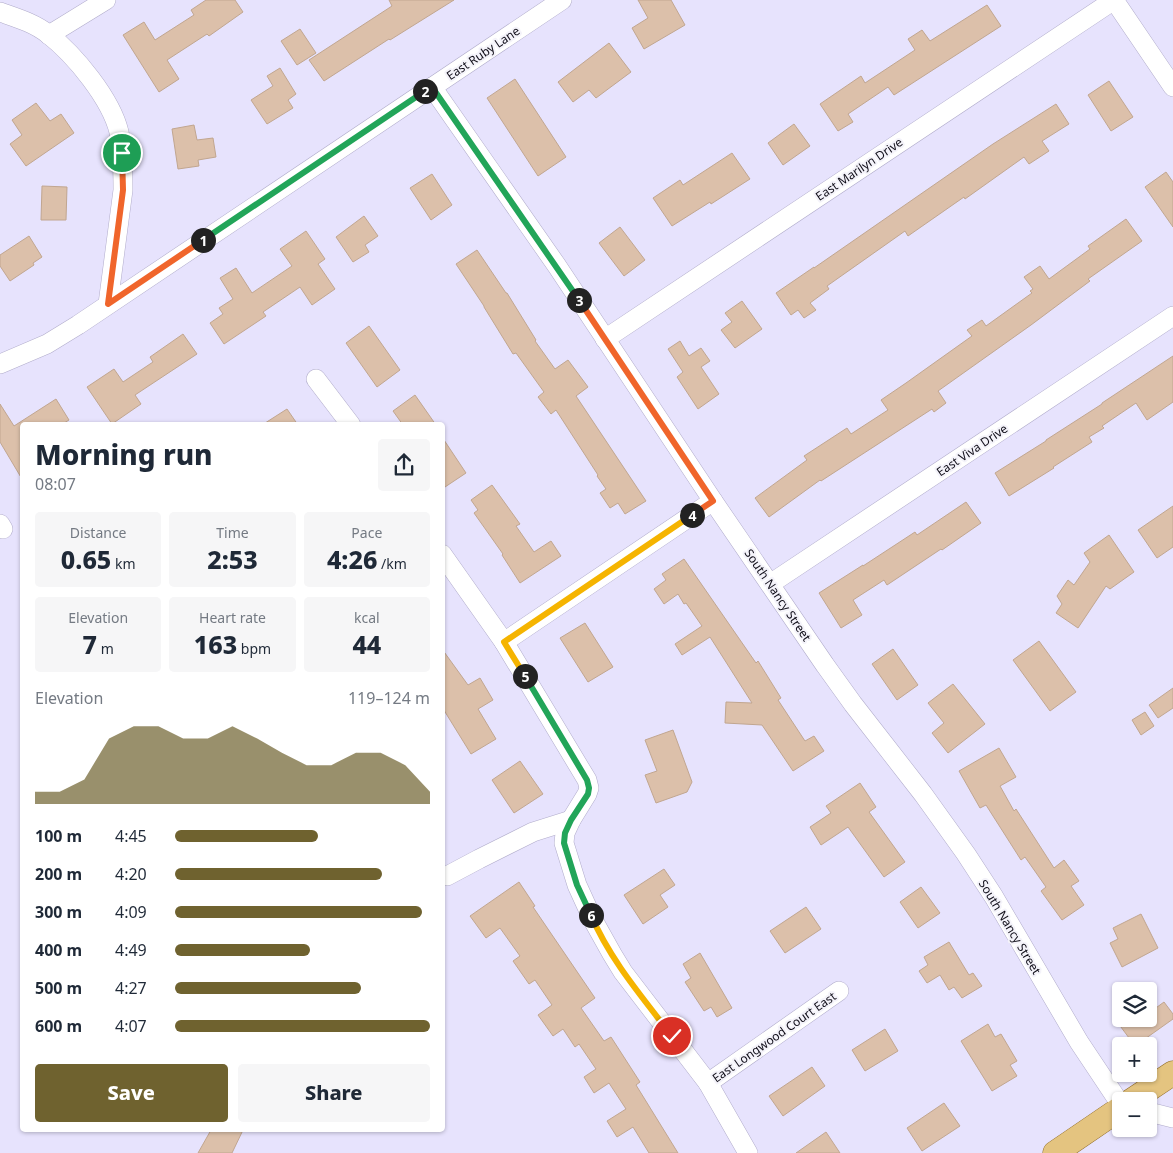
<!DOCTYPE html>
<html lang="en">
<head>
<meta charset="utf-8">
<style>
	:root { --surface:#fff; --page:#f6f6f7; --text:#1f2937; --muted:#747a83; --accent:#6f622f }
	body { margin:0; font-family:"Noto Sans",sans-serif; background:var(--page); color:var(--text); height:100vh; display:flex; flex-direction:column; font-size:19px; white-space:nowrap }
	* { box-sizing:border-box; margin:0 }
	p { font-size:16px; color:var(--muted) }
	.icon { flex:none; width:28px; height:28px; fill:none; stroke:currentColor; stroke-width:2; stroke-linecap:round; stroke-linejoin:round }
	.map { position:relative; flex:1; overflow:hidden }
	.details { position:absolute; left:20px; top:422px; width:425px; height:710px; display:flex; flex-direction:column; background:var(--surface); border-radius:5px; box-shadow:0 1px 4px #0004 }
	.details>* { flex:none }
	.fabs { position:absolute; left:1112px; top:982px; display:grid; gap:10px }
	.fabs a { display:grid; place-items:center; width:45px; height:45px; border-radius:5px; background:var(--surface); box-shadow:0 1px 4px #0004; font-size:25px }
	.pin { position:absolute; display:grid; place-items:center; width:42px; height:42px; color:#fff; margin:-21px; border:2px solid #fff; border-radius:50%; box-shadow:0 1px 5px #0007 }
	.km { position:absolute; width:25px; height:25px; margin:-12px; border-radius:50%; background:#222; color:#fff; font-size:14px; line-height:25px; text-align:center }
	.round { display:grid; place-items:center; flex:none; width:52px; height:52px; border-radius:5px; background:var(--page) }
	.overview { display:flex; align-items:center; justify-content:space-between; height:85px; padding:0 15px }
	h1 { font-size:28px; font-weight:800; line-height:38px }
	.figures { display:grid; grid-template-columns:repeat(3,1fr); gap:8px; height:85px; padding:5px 15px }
	.figures div { display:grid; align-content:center; border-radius:5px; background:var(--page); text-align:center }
	.figures b { font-size:25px; font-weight:800 }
	.figures small { font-size:14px; font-weight:400 }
	.figures p { font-size:14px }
	.chart { height:140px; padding:10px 15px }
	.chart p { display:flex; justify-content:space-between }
	.chart svg { width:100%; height:90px; margin-top:5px; fill:var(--accent); opacity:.7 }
	.primary-button { display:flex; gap:10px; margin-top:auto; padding:10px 15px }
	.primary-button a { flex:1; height:58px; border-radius:5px; background:var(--accent); color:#fff; font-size:20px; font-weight:800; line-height:58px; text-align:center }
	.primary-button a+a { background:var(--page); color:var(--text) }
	ul { padding:0 15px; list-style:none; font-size:16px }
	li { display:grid; grid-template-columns:80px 60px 1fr; align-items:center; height:38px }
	li i { height:12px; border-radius:6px; background:var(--accent) }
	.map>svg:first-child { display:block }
	.building { fill:#dcc0aa; stroke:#c1a690 }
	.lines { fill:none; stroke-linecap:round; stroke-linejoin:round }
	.minor-casing { stroke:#b1accb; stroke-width:20 }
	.major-casing { stroke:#8e6a25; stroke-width:25 }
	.minor { stroke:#fff; stroke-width:19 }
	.major { stroke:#e4c480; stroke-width:24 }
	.split-1-casing { stroke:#fff; stroke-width:10 }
	.split-2-casing { stroke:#fff; stroke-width:10 }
	.split-3-casing { stroke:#fff; stroke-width:10 }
	.split-4-casing { stroke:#fff; stroke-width:10 }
	.split-5-casing { stroke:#fff; stroke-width:10 }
	.split-6-casing { stroke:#fff; stroke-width:10 }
	.split-7-casing { stroke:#fff; stroke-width:10 }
	.split-1 { stroke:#f0652b; stroke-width:6 }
	.split-2 { stroke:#22a559; stroke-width:6 }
	.split-3 { stroke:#22a559; stroke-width:6 }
	.split-4 { stroke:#f0652b; stroke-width:6 }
	.split-5 { stroke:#f5b400; stroke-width:6 }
	.split-6 { stroke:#22a559; stroke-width:6 }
	.split-7 { stroke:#f5b400; stroke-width:6 }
	.labels { text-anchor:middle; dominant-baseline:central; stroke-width:4; stroke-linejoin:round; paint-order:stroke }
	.street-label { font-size:12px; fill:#100e19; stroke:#f4f3fa }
</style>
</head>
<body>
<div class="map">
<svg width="1173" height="1153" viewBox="0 0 1173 1153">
	<rect width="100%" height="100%" fill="#e7e3fd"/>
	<g class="building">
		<polygon points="206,0 235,0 243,12 209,36 207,34 167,60 179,79 159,92 123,35 144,22 155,40 194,15 191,10"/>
		<polygon points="389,0 454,0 390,40 389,39 324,81 309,60 392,6"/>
		<polygon points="638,0 671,0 685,25 644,49 632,28 648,18"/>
		<polygon points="987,5 1001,26 894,95 888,87 848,114 853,122 838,131 820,104 861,76 865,83 915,50 908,39 922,30 930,41"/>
		<polygon points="300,29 316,53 297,65 281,41"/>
		<polygon points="609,43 631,72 596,98 589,90 573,102 558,82"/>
		<polygon points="280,68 296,94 288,100 293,108 267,124 251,100 273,86 267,76"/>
		<polygon points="515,79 566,157 538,176 487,98"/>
		<polygon points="1109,81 1133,117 1111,131 1088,95"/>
		<polygon points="36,103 50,121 61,114 74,133 26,166 10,144 22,135 12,120"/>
		<polygon points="1056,104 1069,124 1042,141 1049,151 1029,164 1024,157 965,199 964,197 908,236 905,231 827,286 829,289 810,303 816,310 804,318 798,310 791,315 776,293 814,267 814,268 993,144"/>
		<polygon points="794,124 810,146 783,165 768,143"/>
		<polygon points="194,125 197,140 213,138 216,157 198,160 199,166 178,169 172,129"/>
		<polygon points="732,153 750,179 711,204 710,202 672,226 653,198 680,180 683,185"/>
		<polygon points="1166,172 1173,182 1173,227 1145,187"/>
		<polygon points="432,174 452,205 431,220 410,188"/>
		<polygon points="42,186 67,187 66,220 41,220"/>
		<polygon points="364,216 378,236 365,245 369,252 353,262 336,237"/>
		<polygon points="1126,219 1142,241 1088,279 1090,281 1031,325 938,391 946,403 934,412 932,409 821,481 820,480 769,517 755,498 807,460 804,456 847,428 851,434 888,410 881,400 906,383 972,336 967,330 982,320 986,326 1032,293 1030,291 1033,289 1024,277 1040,266 1049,279 1090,249 1088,246"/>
		<polygon points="620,227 645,260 624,276 599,243"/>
		<polygon points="306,231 325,259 318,264 335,289 312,305 300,287 263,312 266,316 224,344 210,323 223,314 219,308 233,299 220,278 236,268 252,293 292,266 280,249"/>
		<polygon points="29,236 42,257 33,263 34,265 10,281 0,266 0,255"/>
		<polygon points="477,250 506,293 507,293 536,340 535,341 555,369 568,360 588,387 576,396 646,501 625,514 618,503 610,508 600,493 606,489 597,476 598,475 556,410 551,414 538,397 544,392 516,353 513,354 484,307 484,306 456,264"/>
		<polygon points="742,301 762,329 735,348 721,330 732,322 725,313"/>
		<polygon points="369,326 400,370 377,387 346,343"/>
		<polygon points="183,334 197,354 135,395 141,404 112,424 87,387 114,369 123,382 153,362 150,357"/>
		<polygon points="680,341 689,356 701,348 710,361 701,367 719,394 698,409 677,377 683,372 668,349"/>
		<polygon points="1173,356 1173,402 1147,420 1136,403 1102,426 1104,428 1089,437 1092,442 1053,467 1054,468 1009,496 995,473 1046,441 1046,440 1102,404 1102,403"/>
		<polygon points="415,395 436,425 403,425 393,411"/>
		<polygon points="56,399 69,420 61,425 22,425 22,479 0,442 0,404 14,426"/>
		<polygon points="287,409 298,425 262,425"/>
		<polygon points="442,437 466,473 442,489"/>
		<polygon points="492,485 520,524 516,526 534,552 551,541 561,556 520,583 502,555 503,554 474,513 478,510 471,500"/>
		<polygon points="966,502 981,523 942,550 941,549 887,585 884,580 853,600 862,615 841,628 819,593 863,565 863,566 915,532 917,535"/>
		<polygon points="1173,506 1173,547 1157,558 1138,530"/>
		<polygon points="1109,535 1134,572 1110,589 1106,586 1078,628 1056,613 1062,604 1057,596 1068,580 1074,585 1090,562 1084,553"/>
		<polygon points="684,559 756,663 758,661 781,698 778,700 805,741 814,736 824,751 793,771 762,725 725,723 726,702 752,703 710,637 682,655 675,644 702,626 686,603 684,604 678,594 664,604 654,589 666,580 662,574"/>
		<polygon points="585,623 613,667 588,682 560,638"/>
		<polygon points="1039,641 1076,692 1050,711 1013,660"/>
		<polygon points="442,649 468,685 480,678 493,700 478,709 496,739 471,754 442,707"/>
		<polygon points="893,649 918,685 897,700 872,664"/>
		<polygon points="953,684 985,724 948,753 932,733 944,723 928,703"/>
		<polygon points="1173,688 1173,708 1158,718 1149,705"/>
		<polygon points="1145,712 1154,726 1141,735 1132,720"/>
		<polygon points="673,730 692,782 687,792 656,803 645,775 657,771 645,740"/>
		<polygon points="999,748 1016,777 1000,786 1014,811 1016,809 1054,868 1064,860 1079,881 1071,886 1084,905 1062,920 1041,891 1046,887 1025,857 1021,860 986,805 980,808 959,771"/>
		<polygon points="520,761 543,794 514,813 492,780"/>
		<polygon points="860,783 876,807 869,812 905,862 884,877 848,827 821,845 810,827 831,813 826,806"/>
		<polygon points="664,869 675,885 660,895 668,907 643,924 624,895"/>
		<polygon points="519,882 535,906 533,907 595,998 581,1008 604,1041 611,1037 640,1082 636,1085 678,1153 649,1153 633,1127 617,1137 607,1121 626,1109 609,1083 594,1093 584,1077 596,1069 579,1044 575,1047 563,1029 553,1036 538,1015 552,1005 535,980 529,984 513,961 520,956 500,928 486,938 470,916"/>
		<polygon points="921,887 940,913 918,928 900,902"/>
		<polygon points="806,907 821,929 785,953 770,931"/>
		<polygon points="1141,914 1158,948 1122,967 1110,943 1118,939 1113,928"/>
		<polygon points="949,942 969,975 973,973 982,986 962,998 954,987 949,990 940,975 927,983 919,971 928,965 924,957"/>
		<polygon points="700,953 732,1008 717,1017 711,1007 704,1011 685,982 691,978 683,964"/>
		<polygon points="1164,1002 1173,1014 1173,1019 1135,1046 1115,1019 1149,1019 1149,1013"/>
		<polygon points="988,1024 995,1037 1001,1034 1017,1061 1010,1065 1017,1076 992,1091 961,1041"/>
		<polygon points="885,1029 898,1051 865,1071 852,1050"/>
		<polygon points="812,1067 825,1086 783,1116 769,1096"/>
		<polygon points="944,1103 960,1126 922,1151 907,1128"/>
		<polygon points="211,1130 243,1130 232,1153 198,1153"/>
		<polygon points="826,1132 840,1153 796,1153"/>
	</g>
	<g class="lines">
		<g class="minor-casing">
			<g id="minor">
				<polyline points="1114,0 1173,87"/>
				<path d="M 0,12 C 17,18 34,23 48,34 C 75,55 111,99 119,132 C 123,151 123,171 123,190 L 108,304"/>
				<polyline points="49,35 106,0"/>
				<polyline points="432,87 557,266 713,501 825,665 853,704 923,794 966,854 994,897 1079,1042 1121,1105"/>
				<polyline points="605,339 1114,0"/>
				<polyline points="0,364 47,344 78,325 562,0"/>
				<polyline points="316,379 351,425"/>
				<polyline points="0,524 3,529"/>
				<polyline points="442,554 504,642 587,780 589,788 587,794 571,820 565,833 564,843 577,885 593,920 612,954 623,972 708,1083 748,1153"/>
				<polyline points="770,584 1173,316"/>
				<polyline points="504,642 713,501"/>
				<polyline points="447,876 479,859 533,832 571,820"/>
				<polyline points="708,1083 839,991"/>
				<polyline points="1149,1112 1173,1118"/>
			</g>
		</g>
		<g class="major-casing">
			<g id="major">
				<polyline points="1131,1101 1173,1073"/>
				<polyline points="1055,1153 1121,1108"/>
			</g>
		</g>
		<use href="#minor" class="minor"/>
		<use href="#major" class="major"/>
	</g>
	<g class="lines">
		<g class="split-1-casing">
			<polyline id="split-1" points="122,153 123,190 108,304 203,240"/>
		</g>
		<g class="split-2-casing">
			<polyline id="split-2" points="203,240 425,91"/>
		</g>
		<g class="split-3-casing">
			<polyline id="split-3" points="425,91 432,87 579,300"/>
		</g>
		<g class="split-4-casing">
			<polyline id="split-4" points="579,300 713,501 692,515"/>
		</g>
		<g class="split-5-casing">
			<polyline id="split-5" points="525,676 504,642 692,515"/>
		</g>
		<g class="split-6-casing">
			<polyline id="split-6" points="525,676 587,780 589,788 588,794 571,820 565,833 564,843 577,885 591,915"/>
		</g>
		<g class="split-7-casing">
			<path id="split-7" d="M 591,915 C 610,960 643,998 672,1036"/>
		</g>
		<use href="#split-1" class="split-1"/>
		<use href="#split-2" class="split-2"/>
		<use href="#split-3" class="split-3"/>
		<use href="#split-4" class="split-4"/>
		<use href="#split-5" class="split-5"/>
		<use href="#split-6" class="split-6"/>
		<use href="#split-7" class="split-7"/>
	</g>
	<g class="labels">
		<g class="street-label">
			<text transform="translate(483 53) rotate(-34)">East Ruby Lane</text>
			<text transform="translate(859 169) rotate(-34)">East Marilyn Drive</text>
			<text transform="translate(972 450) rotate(-34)">East Viva Drive</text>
			<text transform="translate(778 595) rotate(56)">South Nancy Street</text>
			<text transform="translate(1010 927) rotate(59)">South Nancy Street</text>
			<text transform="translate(774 1037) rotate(-35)">East Longwood Court East</text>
		</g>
	</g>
</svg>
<div class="fabs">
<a><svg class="icon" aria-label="layers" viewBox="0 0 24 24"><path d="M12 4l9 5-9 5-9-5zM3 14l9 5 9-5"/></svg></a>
<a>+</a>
<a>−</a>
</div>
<div class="pin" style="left:122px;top:153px;background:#1e9e55"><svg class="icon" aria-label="arrive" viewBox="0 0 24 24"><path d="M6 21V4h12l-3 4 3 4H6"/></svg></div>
<div class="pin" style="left:672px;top:1036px;background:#d93025"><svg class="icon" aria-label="check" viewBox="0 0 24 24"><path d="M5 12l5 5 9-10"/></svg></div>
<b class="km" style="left:203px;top:240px">1</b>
<b class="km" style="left:425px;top:91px">2</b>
<b class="km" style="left:579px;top:300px">3</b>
<b class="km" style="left:692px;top:515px">4</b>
<b class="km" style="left:525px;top:676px">5</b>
<b class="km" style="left:591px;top:915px">6</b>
<section class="details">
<div class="overview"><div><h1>Morning run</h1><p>08:07</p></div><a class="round"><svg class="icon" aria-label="share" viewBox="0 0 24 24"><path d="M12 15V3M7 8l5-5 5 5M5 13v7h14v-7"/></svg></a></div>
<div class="figures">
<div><p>Distance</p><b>0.65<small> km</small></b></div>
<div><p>Time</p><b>2:53</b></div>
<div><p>Pace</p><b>4:26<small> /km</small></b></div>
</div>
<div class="figures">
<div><p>Elevation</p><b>7<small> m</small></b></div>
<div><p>Heart rate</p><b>163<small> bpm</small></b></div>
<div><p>kcal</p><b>44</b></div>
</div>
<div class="chart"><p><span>Elevation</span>119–124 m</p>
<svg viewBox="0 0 160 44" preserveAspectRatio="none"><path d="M0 44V38L10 38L20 32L30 12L40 6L50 6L60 12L70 12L80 6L90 12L100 19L110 25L120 25L130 19L140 19L150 25L160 38V44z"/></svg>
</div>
<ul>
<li><b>100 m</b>4:45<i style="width:56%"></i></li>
<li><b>200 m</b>4:20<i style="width:81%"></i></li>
<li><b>300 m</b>4:09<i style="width:97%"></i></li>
<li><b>400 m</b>4:49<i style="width:53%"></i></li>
<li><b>500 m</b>4:27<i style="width:73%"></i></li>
<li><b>600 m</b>4:07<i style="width:100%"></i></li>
</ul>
<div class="primary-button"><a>Save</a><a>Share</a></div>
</section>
</div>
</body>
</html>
